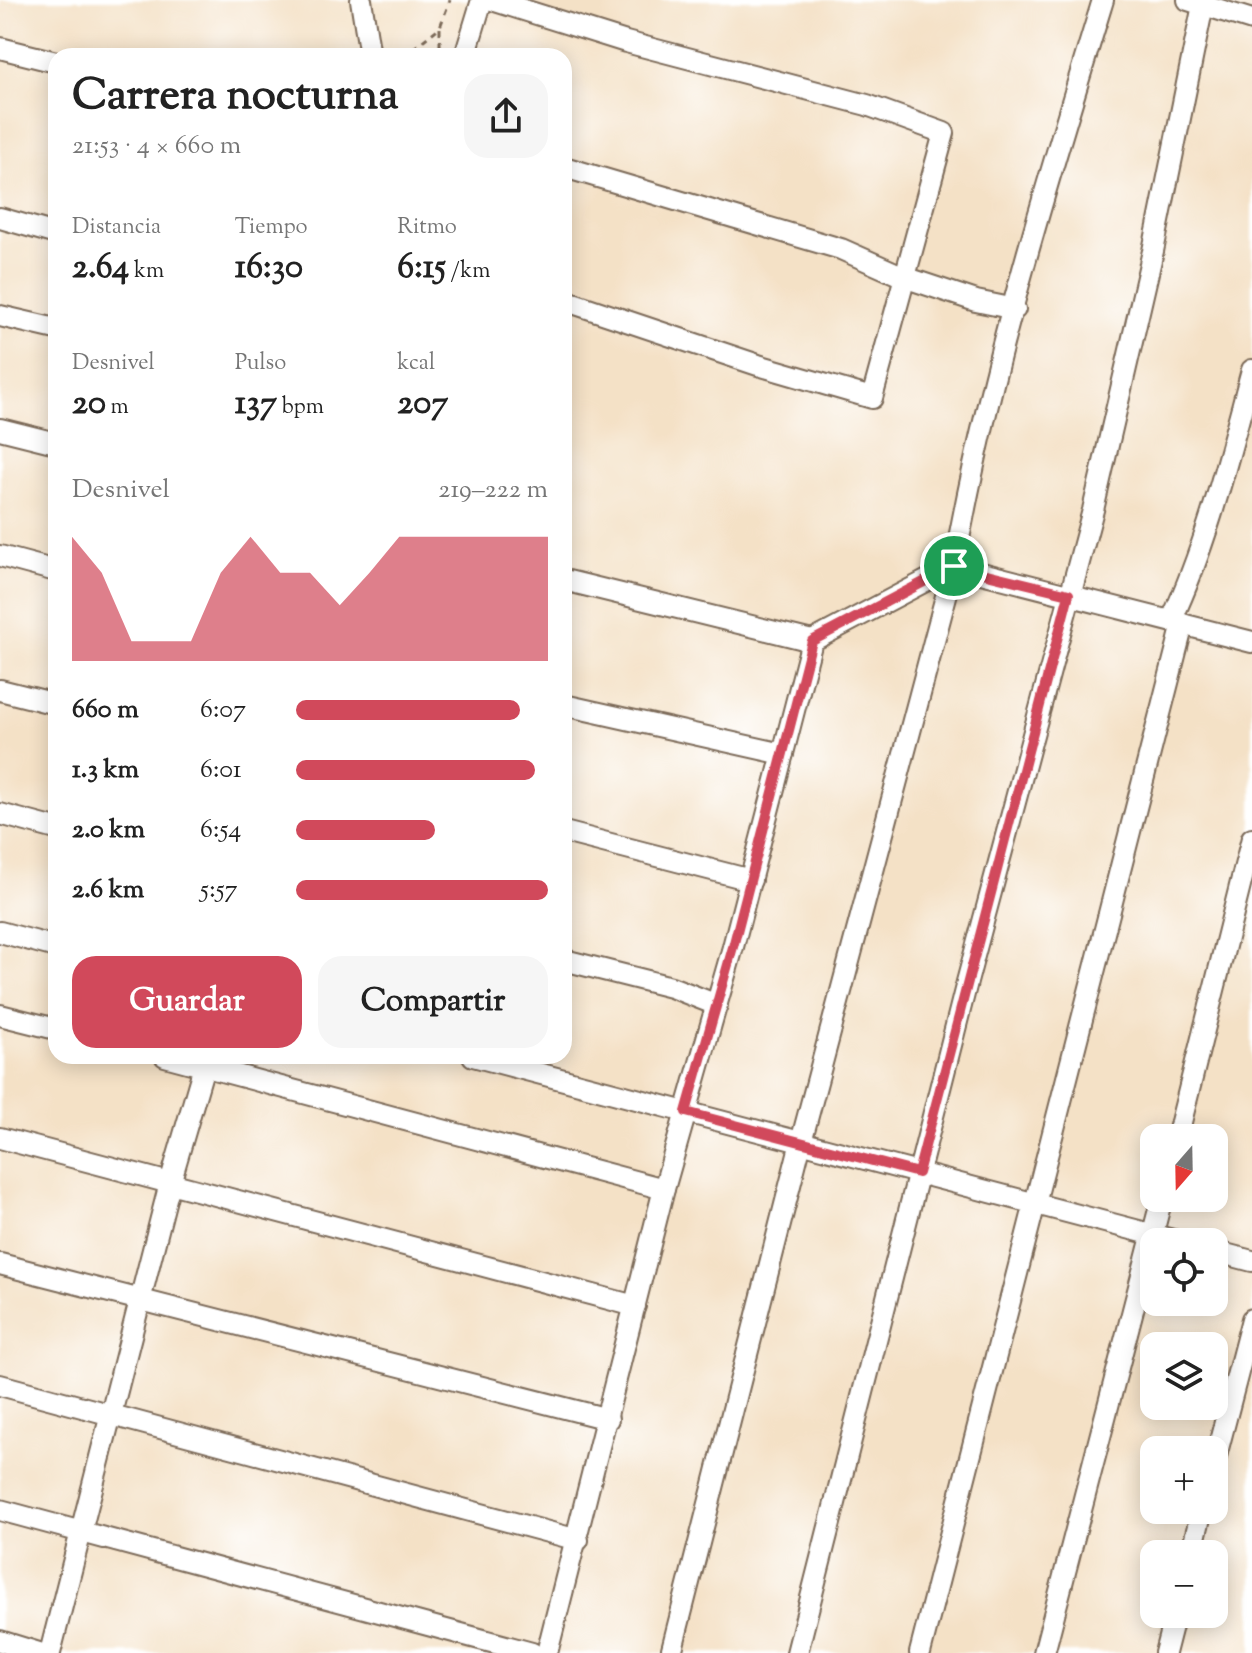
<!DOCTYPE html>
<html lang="es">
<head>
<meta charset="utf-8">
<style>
	:root { --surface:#fff; --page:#f6f6f6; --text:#222; --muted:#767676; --accent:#d1495b }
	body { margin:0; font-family:"Sorts Mill Goudy",serif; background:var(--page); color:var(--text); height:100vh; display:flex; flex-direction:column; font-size:30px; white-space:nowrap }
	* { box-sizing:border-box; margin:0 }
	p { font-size:26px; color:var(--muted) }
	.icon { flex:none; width:44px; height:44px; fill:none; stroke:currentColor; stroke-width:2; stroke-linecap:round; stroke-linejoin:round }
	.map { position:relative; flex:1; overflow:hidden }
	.panel { position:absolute; left:48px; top:48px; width:524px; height:1016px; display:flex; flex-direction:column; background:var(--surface); border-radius:24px; box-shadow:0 4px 20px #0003 }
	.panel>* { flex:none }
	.needle { width:52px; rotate:200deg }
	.controls { position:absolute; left:1140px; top:1124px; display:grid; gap:16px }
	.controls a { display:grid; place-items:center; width:88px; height:88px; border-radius:16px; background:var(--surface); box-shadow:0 4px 20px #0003; font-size:40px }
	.pin { position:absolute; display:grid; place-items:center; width:68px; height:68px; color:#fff; margin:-34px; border:4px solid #fff; border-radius:50%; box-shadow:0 2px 8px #0007 }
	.round { display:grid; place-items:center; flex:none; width:84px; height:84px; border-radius:24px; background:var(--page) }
	.overview { display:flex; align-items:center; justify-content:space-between; height:136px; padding:0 24px }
	h1 { font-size:44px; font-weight:700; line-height:60px }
	.figures { display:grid; grid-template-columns:repeat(3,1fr); gap:12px; height:136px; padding:8px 24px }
	.figures div { display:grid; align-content:center }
	.figures b { font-size:34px; font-weight:700 }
	.figures small { font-size:22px; font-weight:400 }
	.figures p { font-size:22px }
	.chart { height:224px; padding:16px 24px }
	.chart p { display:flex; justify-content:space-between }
	.chart svg { width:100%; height:144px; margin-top:8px; fill:var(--accent); opacity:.7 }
	.button { display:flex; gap:16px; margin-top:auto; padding:16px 24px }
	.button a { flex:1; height:92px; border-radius:24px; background:var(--accent); color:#fff; font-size:32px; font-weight:700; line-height:92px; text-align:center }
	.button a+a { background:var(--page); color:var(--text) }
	ul { padding:0 24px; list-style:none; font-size:26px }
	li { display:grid; grid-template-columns:128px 96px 1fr; align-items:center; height:60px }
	li i { height:20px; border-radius:10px; background:var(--accent) }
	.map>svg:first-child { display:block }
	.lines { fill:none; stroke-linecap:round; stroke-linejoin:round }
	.minor-casing { stroke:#7c6a59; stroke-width:24 }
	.path { stroke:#7c6a59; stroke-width:3; stroke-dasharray:6 6; stroke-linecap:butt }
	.minor { stroke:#fff; stroke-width:20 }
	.route-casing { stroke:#fff; stroke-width:16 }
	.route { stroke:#d1495b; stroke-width:10 }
</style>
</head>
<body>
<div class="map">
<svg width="1252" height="1653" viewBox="0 0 1252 1653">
	<rect width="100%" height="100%" fill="#fff"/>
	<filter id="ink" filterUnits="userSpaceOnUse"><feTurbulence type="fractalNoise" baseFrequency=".0125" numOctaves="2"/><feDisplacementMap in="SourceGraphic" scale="16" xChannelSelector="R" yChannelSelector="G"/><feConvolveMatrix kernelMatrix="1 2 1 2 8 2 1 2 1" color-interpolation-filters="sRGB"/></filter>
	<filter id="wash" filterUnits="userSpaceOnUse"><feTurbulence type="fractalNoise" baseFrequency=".006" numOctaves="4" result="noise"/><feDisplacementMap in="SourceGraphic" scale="32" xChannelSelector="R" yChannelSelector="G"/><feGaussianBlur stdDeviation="1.8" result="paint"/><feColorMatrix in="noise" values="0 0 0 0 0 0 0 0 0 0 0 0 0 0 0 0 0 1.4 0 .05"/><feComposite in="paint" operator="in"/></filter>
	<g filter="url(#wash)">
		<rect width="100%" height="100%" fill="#f4e1c6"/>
	</g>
	<g filter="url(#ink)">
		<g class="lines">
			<g class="minor-casing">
				<g id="minor">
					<polyline points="361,0 370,56"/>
					<polyline points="492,0 626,42 867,105 944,133 872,398 758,365 564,300"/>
					<polyline points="1188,0 1252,20"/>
					<polyline points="0,48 56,62"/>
					<polyline points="465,56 482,0"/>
					<polyline points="564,167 841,249 904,277 976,301 1015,309"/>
					<polyline points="0,218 56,234"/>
					<polyline points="0,316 56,329"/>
					<polyline points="0,429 56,443"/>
					<polyline points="0,556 56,571"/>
					<polyline points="564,580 812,641"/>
					<path d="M 1171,621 C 1208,542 1229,454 1252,370"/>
					<polyline points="0,690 56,704"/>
					<polyline points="564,705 783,754"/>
					<polyline points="0,814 56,829"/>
					<polyline points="564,832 751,880"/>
					<polyline points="0,932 56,947"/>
					<polyline points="564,960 671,987 717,1005"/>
					<polyline points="0,1015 56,1029"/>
					<polyline points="165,1056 664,1189"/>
					<polyline points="473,1056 1181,1242"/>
					<polyline points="0,1138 635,1306"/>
					<polyline points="1177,1138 1252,838"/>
					<polyline points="1214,1251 1252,1261"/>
					<polyline points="0,1264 608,1419"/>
					<polyline points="0,1385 578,1540"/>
					<polyline points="1214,1464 1252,1319"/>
					<polyline points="0,1510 532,1653"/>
					<polyline points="1191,1554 1202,1510"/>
					<polyline points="0,1641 39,1653"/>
					<polyline points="50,1653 170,1183 207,1056"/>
					<polyline points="547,1653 664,1189 733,947 812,641 954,566 1252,642"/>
					<path d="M 671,1653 L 801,1142 L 954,566 C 988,374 1046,186 1103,0"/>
					<polyline points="797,1653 967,982 1093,510 1153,251 1204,0"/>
					<polyline points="920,1653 1183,624"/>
					<polyline points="1044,1653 1162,1198"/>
					<polyline points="1165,1653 1175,1614"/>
				</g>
			</g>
			<g class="path">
				<polyline points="440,28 440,56"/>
				<polyline points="404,56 440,27 450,0"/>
			</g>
			<use href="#minor" class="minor"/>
		</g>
	</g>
	<g class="lines" filter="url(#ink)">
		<g class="route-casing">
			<polygon id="route" points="954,566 1069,594 918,1173 686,1112 733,947 812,641"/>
		</g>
		<use href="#route" class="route"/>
	</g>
</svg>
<div class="controls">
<a><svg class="needle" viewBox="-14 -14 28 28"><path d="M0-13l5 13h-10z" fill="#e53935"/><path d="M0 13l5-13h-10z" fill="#767676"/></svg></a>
<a><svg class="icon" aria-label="locate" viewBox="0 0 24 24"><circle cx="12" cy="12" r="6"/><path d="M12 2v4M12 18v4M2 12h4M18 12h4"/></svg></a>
<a><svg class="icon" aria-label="layers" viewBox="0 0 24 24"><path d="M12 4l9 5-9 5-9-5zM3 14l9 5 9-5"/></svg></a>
<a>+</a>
<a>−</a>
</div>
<div class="pin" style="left:954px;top:566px;background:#1e9e55"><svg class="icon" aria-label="arrive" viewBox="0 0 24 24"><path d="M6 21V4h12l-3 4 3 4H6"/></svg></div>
<section class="panel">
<div class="overview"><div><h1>Carrera nocturna</h1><p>21:53 · 4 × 660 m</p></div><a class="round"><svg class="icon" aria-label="share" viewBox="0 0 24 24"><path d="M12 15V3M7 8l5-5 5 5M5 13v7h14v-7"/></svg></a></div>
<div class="figures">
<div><p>Distancia</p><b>2.64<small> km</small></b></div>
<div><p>Tiempo</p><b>16:30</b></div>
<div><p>Ritmo</p><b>6:15<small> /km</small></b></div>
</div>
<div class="figures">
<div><p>Desnivel</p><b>20<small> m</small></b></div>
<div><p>Pulso</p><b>137<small> bpm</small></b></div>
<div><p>kcal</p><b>207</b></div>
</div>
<div class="chart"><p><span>Desnivel</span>219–222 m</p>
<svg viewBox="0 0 160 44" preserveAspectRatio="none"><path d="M0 44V6L10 17L20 38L30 38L40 38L50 17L60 6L70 17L80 17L90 27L100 17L110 6L120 6L130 6L140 6L150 6L160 6V44z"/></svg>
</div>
<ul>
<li><b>660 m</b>6:07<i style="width:89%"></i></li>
<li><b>1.3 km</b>6:01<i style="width:95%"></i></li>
<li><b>2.0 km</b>6:54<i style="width:55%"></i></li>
<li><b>2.6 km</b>5:57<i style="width:100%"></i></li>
</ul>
<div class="button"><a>Guardar</a><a>Compartir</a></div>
</section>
</div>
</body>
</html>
